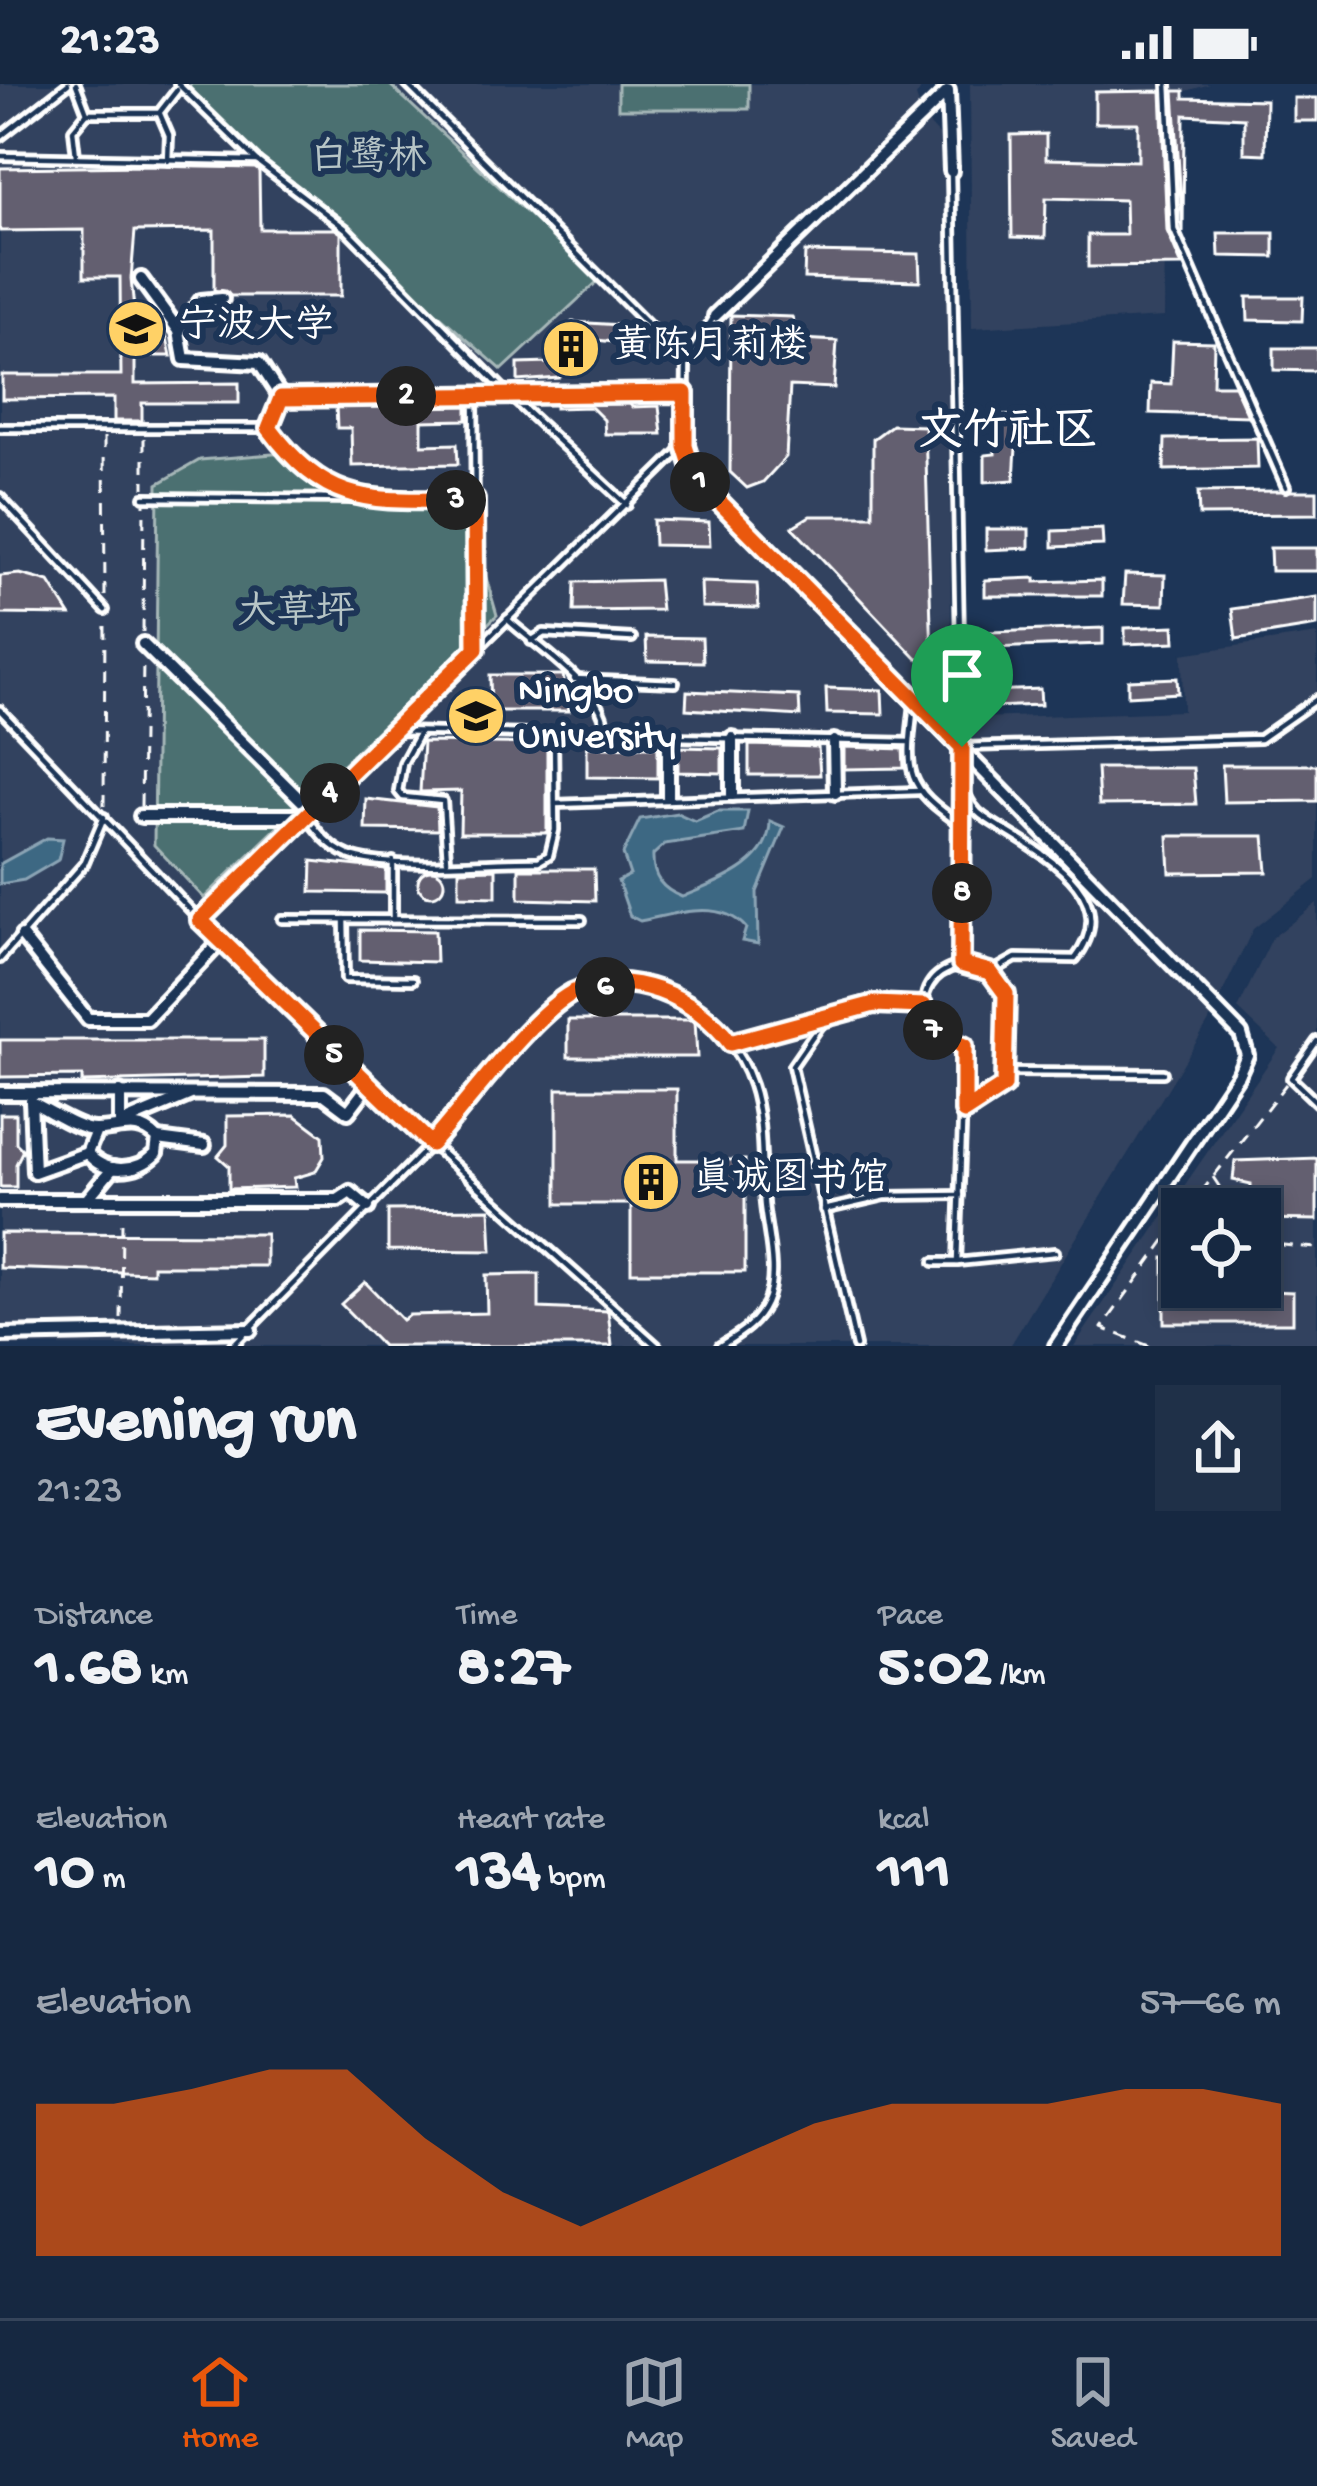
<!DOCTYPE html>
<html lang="en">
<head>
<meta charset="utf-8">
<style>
	:root { --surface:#162841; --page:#1f3048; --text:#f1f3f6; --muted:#9ea6b1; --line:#35445a; --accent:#ea580c }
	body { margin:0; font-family:"Gochi Hand","LXGW WenKai TC",sans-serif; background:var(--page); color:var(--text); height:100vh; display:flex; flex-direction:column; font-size:45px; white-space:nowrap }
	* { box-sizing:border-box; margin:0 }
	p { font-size:39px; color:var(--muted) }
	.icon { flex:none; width:66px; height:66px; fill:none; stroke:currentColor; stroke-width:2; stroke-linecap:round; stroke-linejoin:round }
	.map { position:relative; height:1262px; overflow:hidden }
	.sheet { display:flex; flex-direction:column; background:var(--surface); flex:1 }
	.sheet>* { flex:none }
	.controls { position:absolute; left:1161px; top:1104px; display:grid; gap:24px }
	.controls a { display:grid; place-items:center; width:120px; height:120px; border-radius:0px; background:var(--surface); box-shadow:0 6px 18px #0003,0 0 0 3px var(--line); font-size:60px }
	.pin { position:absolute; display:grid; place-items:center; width:102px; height:102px; color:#fff; margin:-123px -51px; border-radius:50% 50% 50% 0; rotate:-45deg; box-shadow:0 0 12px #0007 }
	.pin .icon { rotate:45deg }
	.km { position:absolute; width:60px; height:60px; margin:-30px; border-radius:50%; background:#222; color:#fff; font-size:33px; line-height:60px; text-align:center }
	.round { display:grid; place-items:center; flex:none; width:126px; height:126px; border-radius:0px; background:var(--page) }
	.overview { display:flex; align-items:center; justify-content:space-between; height:204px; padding:0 36px }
	h1 { font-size:66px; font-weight:700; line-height:90px }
	.figures { display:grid; grid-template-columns:repeat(3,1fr); gap:18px; height:204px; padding:12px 36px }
	.figures div { display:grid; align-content:center }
	.figures b { font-size:60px; font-weight:700 }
	.figures small { font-size:33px; font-weight:400 }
	.figures p { font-size:33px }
	.chart { height:336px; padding:24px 36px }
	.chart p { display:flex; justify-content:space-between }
	.chart svg { width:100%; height:216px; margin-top:12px; fill:var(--accent); opacity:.7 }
	.status { display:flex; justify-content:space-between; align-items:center; height:84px; padding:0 60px; background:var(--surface); direction:ltr }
	.status svg { height:33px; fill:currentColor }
	.tab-bar { display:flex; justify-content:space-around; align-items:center; height:168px; border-top:3px solid var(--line); background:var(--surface); font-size:33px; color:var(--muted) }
	.tab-bar a { display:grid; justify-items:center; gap:6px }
	.tab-bar .on { color:var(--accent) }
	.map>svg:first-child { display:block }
	.built { fill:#32425e; fill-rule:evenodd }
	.green { fill:#4c6f71; stroke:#a6b7b8; stroke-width:3 }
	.water { fill:#3d6883; stroke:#8ba4b5; stroke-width:3 }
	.building { fill:#635f70; stroke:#fff; stroke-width:3 }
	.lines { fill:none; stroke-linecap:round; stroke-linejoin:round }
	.lane-casing { stroke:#fff; stroke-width:14 }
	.street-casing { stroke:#fff; stroke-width:20 }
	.path { stroke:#fff; stroke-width:3; stroke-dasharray:12 9; stroke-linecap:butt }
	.lane { stroke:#1d3557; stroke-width:4.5 }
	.street { stroke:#1d3557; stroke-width:10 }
	.route-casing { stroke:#fff; stroke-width:24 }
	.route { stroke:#ea580c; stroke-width:15 }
	.labels { text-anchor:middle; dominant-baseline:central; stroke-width:12; stroke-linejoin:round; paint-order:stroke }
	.park-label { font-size:39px; fill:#b7c5c6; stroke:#1d3557 }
	.poi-label { font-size:39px; fill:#fff; stroke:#1d3557; text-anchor:start }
	.quarter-label { font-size:45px; font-weight:bold; fill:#fff; stroke:#1d3557 }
</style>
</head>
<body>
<div class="status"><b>21:23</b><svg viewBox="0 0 49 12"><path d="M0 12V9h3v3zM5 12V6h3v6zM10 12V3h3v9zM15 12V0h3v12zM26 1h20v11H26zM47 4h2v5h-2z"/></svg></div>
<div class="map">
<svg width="1317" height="1262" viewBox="0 0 1317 1262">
	<rect width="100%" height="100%" fill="#1d3557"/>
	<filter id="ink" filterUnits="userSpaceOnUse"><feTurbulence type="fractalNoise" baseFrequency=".00833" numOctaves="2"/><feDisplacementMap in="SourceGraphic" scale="24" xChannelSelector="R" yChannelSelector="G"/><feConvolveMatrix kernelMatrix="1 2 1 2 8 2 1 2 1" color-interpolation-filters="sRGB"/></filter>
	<g filter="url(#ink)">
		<g class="built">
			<polygon points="0,0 924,0 916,13 925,36 946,58 952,635 1183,627 1182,570 1317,550 1317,795 1253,845 1208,939 1010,1262 0,1262"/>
			<polygon points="970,0 1210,0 1167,13 1164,233 972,244"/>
			<path d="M 1317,819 L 1317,1262 L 1074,1262 L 1279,964 L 1238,925 L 1272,854 ZM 1182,1125 L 1260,1125 L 1260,1203 L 1182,1203 Z"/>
		</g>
		<g class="green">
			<polygon points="191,0 389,0 599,196 502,286 185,10"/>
			<rect x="618" y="0" width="131" height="25"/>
			<polygon points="285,369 349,401 443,410 471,443 497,531 204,814 154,761 158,400 200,376"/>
		</g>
		<g class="water">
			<path d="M 718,727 L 748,727 L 744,748 L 665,760 L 653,771 C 652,793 662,805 682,813 C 716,798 770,782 770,737 L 784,743 L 757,808 L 758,860 L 742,857 L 746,844 C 721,814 673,830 640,837 L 630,832 L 618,797 L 630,791 L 623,770 L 640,735 L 677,729 L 695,737 Z"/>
			<polygon points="47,754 63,755 58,776 24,796 0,800 0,780"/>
		</g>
		<g class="building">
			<polygon points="1161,7 1167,147 1182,182 1088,183 1088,151 1126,151 1125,116 1046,114 1045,154 1012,153 1011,51 1046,50 1046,75 1138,77 1138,39 1095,39 1095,8"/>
			<polygon points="1174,7 1184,7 1184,14 1266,16 1265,70 1244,69 1244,34 1184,31 1183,149"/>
			<rect x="1294" y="14" width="23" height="23"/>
			<polygon points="148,82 255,84 259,87 260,145 335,145 341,149 341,212 231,212 214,206 214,146 135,147 131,195 136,245 165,245 171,272 135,272 135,300 239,299 239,319 142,319 142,337 114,337 114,314 2,315 2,291 121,291 120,193 84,193 84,146 0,147 0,84"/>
			<polygon points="1218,149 1274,149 1274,173 1219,172"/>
			<polygon points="805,168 919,170 920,197 804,194"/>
			<polygon points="1247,213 1303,213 1302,237 1248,236"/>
			<polygon points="731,231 792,233 802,255 837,257 834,304 790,302 786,373 763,398 747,404 730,388"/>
			<polygon points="572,238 636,242 631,260 588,255 587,270 559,294 518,297 518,280 550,279 559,252"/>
			<polygon points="1173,257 1214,258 1213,301 1234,301 1248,332 1150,329 1151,299 1171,300"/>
			<polygon points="1274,264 1317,264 1317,287 1274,286"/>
			<polygon points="628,316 632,323 659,322 662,350 605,350 604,336 591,323 555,324 555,317"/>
			<polygon points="467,318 467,336 422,337 422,361 457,360 458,380 352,382 351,344 337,344 336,321"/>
			<polygon points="1018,331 1014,396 985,398 985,371 995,370 995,332"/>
			<polygon points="892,341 925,342 932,575 917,575 792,443 810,432 873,432 873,355"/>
			<polygon points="1257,354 1258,384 1164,386 1165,355"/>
			<polygon points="1280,407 1317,407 1317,430 1199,431 1198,408"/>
			<polygon points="653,436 709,438 710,462 654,461"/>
			<polygon points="986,445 1029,445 1029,464 986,466"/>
			<polygon points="1102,445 1103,461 1053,463 1053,447"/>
			<polygon points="1270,464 1317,464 1317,487 1271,487"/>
			<polygon points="20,490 49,498 70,531 0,530 0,492"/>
			<polygon points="1125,490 1165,491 1164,521 1123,520"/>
			<polygon points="1035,494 1035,498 1102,496 1102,512 985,512 985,496"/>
			<polygon points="658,496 661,526 574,527 575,498"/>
			<polygon points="701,498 757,500 759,524 702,523"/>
			<polygon points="1317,513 1317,542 1236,555 1232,525"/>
			<polygon points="1174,542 1175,558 1125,560 1125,544"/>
			<polygon points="1103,544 1103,560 991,564 991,548"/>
			<polygon points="646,553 702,554 703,578 647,577"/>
			<polygon points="490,591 563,591 569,627 491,627"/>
			<polygon points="1177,594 1178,609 1128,612 1128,596"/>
			<polygon points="826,604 882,606 883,630 827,629"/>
			<polygon points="1040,605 1041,621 991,623 991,607"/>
			<polygon points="687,607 799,612 800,632 686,625"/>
			<polygon points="423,658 547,660 547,749 460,749 461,707 420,708"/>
			<polygon points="749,661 818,663 820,691 749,691"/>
			<polygon points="587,663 658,663 658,694 587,693"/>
			<polygon points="678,663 722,664 722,689 678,688"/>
			<polygon points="844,663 903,665 904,684 844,685"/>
			<polygon points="1222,681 1317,681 1317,717 1224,718"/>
			<polygon points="1097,684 1193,684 1196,720 1099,721"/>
			<polygon points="366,715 437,723 438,746 365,745"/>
			<polygon points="1168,752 1264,752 1267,788 1170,789"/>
			<polygon points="312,777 386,785 386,809 311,808"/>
			<polygon points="496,785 496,813 459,812 459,786"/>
			<polygon points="519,785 594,785 595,817 519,815"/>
			<circle cx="431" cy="799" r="13"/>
			<polygon points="360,846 435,847 436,878 360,876"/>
			<polygon points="568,936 695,936 697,973 568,973"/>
			<polygon points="0,956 264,956 264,993 82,998 82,992 0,993"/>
			<polygon points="557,1005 677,1005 677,1076 745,1076 745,1188 631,1188 631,1120 557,1120"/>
			<polygon points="0,1030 16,1030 16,1059 23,1066 16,1080 16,1103 0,1103"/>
			<polygon points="295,1031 323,1052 324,1073 315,1088 294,1094 295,1103 229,1105 229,1082 218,1072 227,1061 227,1032"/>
			<polygon points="1317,1074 1317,1136 1260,1135 1260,1125 1251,1125 1251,1100 1233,1096 1235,1077"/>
			<polygon points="490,1125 492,1167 388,1166 388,1126"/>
			<polygon points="0,1149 266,1150 266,1182 153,1182 153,1189 0,1184"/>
			<polygon points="1164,1174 1182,1174 1182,1203 1293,1208 1293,1239 1164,1239"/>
			<polygon points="539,1190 539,1224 608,1227 612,1262 382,1262 341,1220 365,1198 402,1236 409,1231 487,1229 486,1191"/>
		</g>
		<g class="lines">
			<g class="lane-casing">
				<g id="lane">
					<polyline points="76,0 87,29 159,29 177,6"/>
					<polyline points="178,0 257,77 346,145 509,311 627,421"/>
					<polyline points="407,0 686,279"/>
					<polyline points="1167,0 1174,146 1286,403"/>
					<polyline points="160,30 169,51 168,77"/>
					<polyline points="0,53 68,0"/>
					<polyline points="0,72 257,77"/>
					<polyline points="76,72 73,46 87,29"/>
					<polyline points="951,88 962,663 1260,655 1317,615"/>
					<polyline points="474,311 476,564"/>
					<polyline points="0,344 269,344"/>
					<polyline points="269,344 281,313 685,309"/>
					<polyline points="269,344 316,398 362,412"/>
					<polyline points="0,413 105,526"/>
					<polyline points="144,413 475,416"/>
					<path d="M 507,535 C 538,564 606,604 606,650"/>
					<polyline points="531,557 544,549 632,554"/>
					<polyline points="574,595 675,599"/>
					<path d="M 914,620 C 906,688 903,702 962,741"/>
					<polyline points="0,626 200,836 301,737"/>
					<polyline points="393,647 909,658"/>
					<polyline points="420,648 403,679 398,707 403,713 443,717 447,776"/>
					<path d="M 962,703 C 968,714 973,726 984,733 C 1027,763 1129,806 1075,875 L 1016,874 L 991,888"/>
					<polyline points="555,720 919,707"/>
					<polyline points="314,725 685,361 686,279 713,234"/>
					<path d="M 306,732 C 318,748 329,763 348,771 C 389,787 491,776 539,777 L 549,771 L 555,746 L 554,651"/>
					<polyline points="393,777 393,835"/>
					<polyline points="282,835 582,836"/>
					<polyline points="344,835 345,895 413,896"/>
					<polyline points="200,836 431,1060 232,1262"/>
					<polyline points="0,875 84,780 104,733"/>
					<polyline points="961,879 962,669"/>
					<polyline points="828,930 792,982 856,1262"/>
					<polyline points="1317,957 1291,994 1317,1019"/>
					<polyline points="732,959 874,920 924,922"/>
					<polyline points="1004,988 1163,989"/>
					<path d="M 964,1028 L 1003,1002 C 1004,975 1011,940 1006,915 C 994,850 891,887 935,950 L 965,962 L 957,1178 L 1055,1168"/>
					<polyline points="824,1126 885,1112 960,1111"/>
					<polyline points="934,1178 957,1178"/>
					<path d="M 657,1262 L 431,1060 C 461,1026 540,921 577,907 C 650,880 729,931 752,1001 C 764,1036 761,1083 764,1120 C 767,1150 779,1191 766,1219 C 756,1241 739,1250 720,1262"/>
				</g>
			</g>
			<g class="street-casing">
				<g id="street">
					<polyline points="141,195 179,247 184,275 259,279 281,313"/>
					<polyline points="715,232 948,7 951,87"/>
					<polyline points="179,247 201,217 222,215"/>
					<polyline points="685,361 695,393 1241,950 1247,971 1238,991 1056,1262"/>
					<polyline points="143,560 312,727"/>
					<polyline points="732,654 732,711"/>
					<polyline points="834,657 835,709"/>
					<polyline points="668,713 668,653"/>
					<polyline points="141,732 306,732"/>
					<polyline points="22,852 88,935 147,935 220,858"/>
					<polyline points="120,1008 120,1040 189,1011"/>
					<polyline points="0,1009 324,1010 348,1028 367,1003"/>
					<polyline points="31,1016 34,1088 87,1069"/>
					<path d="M 31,1018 C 48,1025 77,1046 95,1046 C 117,1047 138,1033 158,1055 L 156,1070 C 137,1089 105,1091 87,1069 L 96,1047"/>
					<polyline points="158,1055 204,1061"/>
					<polyline points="88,1114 113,1084"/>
					<polyline points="0,1116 338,1116 350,1108 368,1123"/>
					<polyline points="0,1251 250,1246"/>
				</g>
			</g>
			<g class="path">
				<polyline points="104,353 105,512"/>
				<polyline points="144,354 144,404"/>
				<polyline points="143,548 144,420"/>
				<polyline points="104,722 105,533"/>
				<polyline points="141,722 143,576"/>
				<polyline points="1213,1093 1234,1125"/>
				<polyline points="1188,1125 1286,1000"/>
				<polyline points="1260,1159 1317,1164"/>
				<polyline points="121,1235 122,1136"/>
				<polyline points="1149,1262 1102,1244 1182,1133"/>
			</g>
			<use href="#lane" class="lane"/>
			<use href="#street" class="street"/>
		</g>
	</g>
	<g class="lines" filter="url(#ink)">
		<g class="route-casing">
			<path id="route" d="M 685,309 L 685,362 L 695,393 L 962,663 L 961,880 L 990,888 L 1006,910 L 1004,1002 L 964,1028 L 964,962 L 935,950 L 924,922 L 874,920 L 730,959 C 698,914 626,881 572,909 C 529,933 466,1021 431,1060 L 200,836 L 476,565 L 475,416 C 378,415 332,429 269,344 L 281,314 Z"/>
		</g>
		<use href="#route" class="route"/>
	</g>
	<defs>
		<g id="school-disc" transform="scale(3)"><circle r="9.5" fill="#ffd166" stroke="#1d3557"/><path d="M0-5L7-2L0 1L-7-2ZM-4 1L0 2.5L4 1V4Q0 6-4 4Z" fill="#111"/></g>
		<g id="building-disc" transform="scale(3)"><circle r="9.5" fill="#ffd166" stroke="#1d3557"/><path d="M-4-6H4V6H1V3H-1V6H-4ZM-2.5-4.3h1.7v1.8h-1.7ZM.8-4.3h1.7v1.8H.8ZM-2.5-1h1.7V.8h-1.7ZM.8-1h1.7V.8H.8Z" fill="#111"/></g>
		<g id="university-disc" transform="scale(3)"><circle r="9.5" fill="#ffd166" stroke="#1d3557"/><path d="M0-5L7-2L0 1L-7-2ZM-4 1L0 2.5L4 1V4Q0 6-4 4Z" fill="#111"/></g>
	</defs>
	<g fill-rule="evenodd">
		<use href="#school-disc" x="136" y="245"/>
		<use href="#building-disc" x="571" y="265"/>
		<use href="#university-disc" x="476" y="632"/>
		<use href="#building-disc" x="651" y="1098"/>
	</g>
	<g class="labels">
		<g class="park-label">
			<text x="368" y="77">白鹭林</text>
			<text x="296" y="531">大草坪</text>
		</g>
		<g class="poi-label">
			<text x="178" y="245">宁波大学</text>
			<text x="613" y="265">黄陈月莉楼</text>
			<text x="518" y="610">Ningbo<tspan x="518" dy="45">University</tspan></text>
			<text x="693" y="1098">真诚图书馆</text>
		</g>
		<g class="quarter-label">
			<text x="1008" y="350">文竹社区</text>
		</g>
	</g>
</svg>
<div class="controls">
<a><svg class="icon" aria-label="locate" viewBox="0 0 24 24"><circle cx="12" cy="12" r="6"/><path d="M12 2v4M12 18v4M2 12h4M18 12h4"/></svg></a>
</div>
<div class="pin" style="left:962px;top:663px;background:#1e9e55"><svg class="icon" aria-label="arrive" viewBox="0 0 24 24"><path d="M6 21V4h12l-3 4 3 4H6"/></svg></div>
<b class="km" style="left:700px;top:398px">1</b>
<b class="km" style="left:406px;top:312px">2</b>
<b class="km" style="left:456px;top:416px">3</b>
<b class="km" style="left:330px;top:709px">4</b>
<b class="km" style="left:334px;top:971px">5</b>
<b class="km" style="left:605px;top:903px">6</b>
<b class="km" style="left:933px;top:946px">7</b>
<b class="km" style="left:962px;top:809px">8</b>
</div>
<section class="sheet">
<div class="overview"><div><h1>Evening run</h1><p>21:23</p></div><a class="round"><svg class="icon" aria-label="share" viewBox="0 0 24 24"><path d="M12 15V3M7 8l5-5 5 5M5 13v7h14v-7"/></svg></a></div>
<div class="figures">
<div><p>Distance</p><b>1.68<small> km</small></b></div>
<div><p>Time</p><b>8:27</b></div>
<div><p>Pace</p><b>5:02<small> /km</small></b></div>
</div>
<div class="figures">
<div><p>Elevation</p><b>10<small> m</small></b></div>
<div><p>Heart rate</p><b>134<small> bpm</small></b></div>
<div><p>kcal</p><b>111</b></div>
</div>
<div class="chart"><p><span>Elevation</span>57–66 m</p>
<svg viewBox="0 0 160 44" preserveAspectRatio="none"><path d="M0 44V13L10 13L20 10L30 6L40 6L50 20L60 31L70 38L80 31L90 24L100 17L110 13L120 13L130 13L140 10L150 10L160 13V44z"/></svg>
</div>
</section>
<nav class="tab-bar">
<a class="on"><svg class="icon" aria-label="home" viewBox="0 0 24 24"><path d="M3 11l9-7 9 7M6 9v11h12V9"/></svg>Home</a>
<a><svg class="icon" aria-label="map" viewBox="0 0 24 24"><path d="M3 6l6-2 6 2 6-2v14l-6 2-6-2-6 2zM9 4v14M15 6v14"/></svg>Map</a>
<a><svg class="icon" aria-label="saved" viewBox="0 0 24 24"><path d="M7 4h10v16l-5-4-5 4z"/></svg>Saved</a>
</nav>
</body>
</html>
